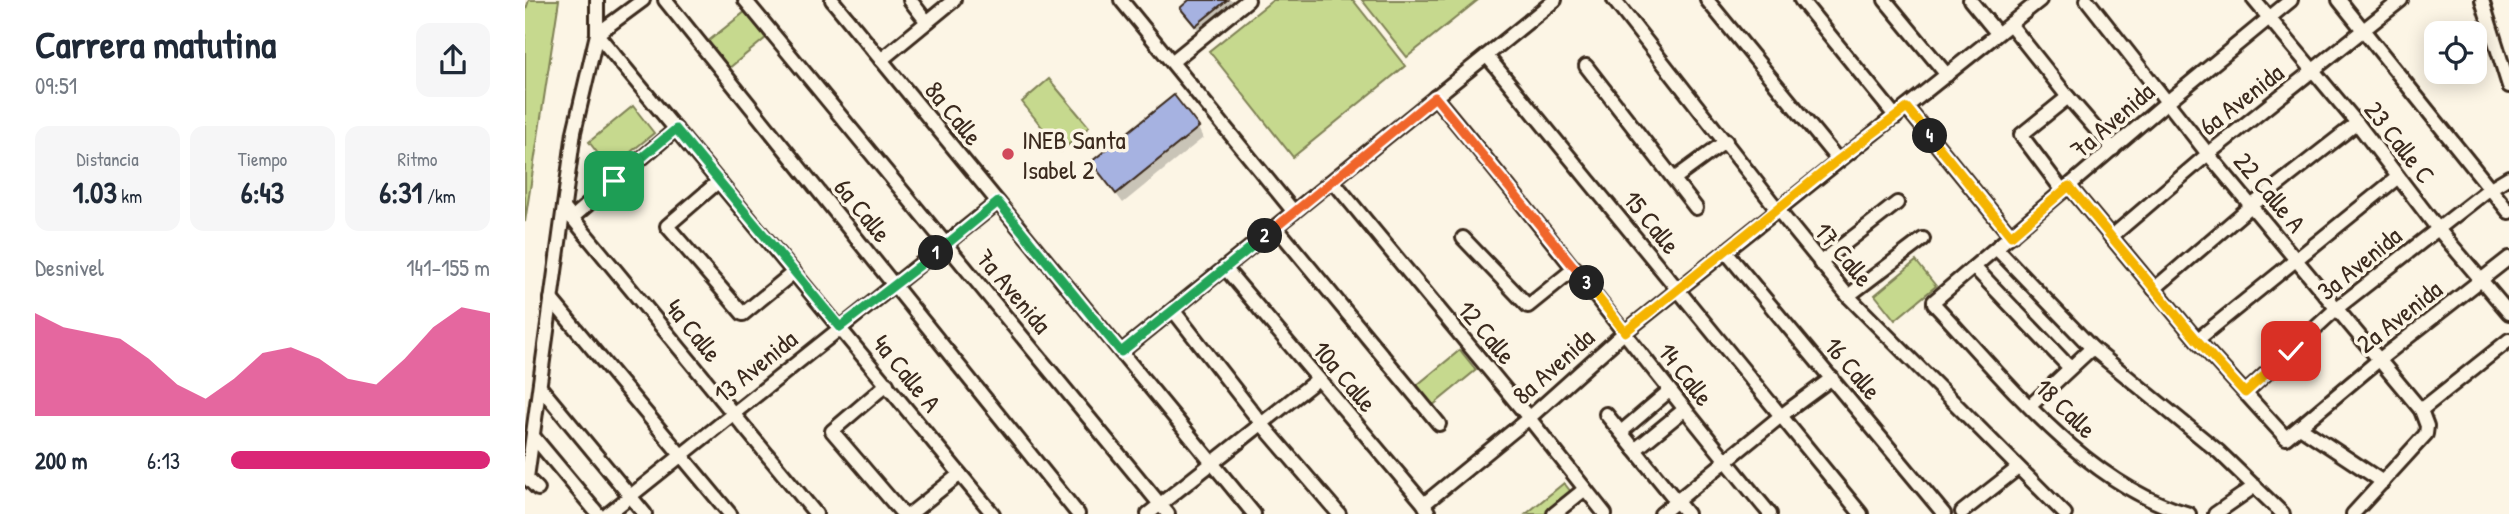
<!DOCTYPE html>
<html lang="es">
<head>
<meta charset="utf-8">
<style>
	:root { --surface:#fff; --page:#f6f6f7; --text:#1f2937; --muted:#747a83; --accent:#db2777 }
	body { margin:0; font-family:"Patrick Hand",sans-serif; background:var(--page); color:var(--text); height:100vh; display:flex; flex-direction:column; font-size:26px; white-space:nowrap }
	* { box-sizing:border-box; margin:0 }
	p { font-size:23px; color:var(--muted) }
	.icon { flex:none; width:38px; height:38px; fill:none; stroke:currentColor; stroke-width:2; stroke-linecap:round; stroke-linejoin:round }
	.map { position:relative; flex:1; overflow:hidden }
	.side { display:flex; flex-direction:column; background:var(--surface); width:525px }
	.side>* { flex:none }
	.controls { position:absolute; left:1899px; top:21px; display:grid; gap:14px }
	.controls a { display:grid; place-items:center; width:63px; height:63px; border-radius:14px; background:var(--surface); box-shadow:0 4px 18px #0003; font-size:35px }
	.pin { position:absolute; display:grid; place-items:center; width:60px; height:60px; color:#fff; margin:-30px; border-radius:14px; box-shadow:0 4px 10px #0006 }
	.km { position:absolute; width:35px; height:35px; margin:-18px; border-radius:50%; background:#222; color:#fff; font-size:19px; line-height:35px; text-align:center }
	.round { display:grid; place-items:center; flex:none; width:74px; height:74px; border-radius:14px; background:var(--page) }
	.headline { display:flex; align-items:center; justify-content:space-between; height:119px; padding:0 35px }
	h1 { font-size:38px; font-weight:700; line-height:52px }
	.figures { display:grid; grid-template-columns:repeat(3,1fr); gap:10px; height:119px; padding:7px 35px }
	.figures div { display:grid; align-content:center; border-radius:14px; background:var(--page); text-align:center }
	.figures b { font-size:30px; font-weight:700 }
	.figures small { font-size:19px; font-weight:400 }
	.figures p { font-size:19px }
	.chart { height:196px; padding:14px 35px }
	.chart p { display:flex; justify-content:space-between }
	.chart svg { width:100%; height:126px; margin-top:7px; fill:var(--accent); opacity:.7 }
	ul { padding:0 35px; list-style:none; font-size:23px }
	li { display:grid; grid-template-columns:112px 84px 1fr; align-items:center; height:52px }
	li i { height:18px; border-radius:9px; background:var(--accent) }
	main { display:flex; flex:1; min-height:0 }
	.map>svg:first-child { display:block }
	.green { fill:#c6d98e; stroke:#808256; stroke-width:2 }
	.shadow { fill:#0003 }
	.building { fill:#a6b2e1; stroke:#3b2a1e; stroke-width:2 }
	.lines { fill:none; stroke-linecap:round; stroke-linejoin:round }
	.street-casing { stroke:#3b2a1e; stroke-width:18 }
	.street { stroke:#fcf5e5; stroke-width:12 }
	.split-1-casing { stroke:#fff; stroke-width:14 }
	.split-2-casing { stroke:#fff; stroke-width:14 }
	.split-3-casing { stroke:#fff; stroke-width:14 }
	.split-4-casing { stroke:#fff; stroke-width:14 }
	.split-5-casing { stroke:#fff; stroke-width:14 }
	.split-1 { stroke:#22a559; stroke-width:9 }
	.split-2 { stroke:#22a559; stroke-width:9 }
	.split-3 { stroke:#f0652b; stroke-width:9 }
	.split-4 { stroke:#f5b400; stroke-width:9 }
	.split-5 { stroke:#f5b400; stroke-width:9 }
	.poi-dot { fill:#d1495b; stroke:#fcf5e5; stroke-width:2.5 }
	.labels { text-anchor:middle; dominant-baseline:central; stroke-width:7; stroke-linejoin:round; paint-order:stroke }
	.street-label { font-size:26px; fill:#3b2a1e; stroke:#fcf5e5 }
	.poi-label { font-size:26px; fill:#3b2a1e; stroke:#fcf5e5; text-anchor:start }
</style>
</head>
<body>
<main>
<section class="side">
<div class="headline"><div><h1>Carrera matutina</h1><p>09:51</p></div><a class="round"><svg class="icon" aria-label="share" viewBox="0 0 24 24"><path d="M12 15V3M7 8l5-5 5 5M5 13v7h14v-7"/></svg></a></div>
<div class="figures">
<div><p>Distancia</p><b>1.03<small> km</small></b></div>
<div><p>Tiempo</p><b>6:43</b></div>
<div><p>Ritmo</p><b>6:31<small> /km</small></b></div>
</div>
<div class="chart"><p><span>Desnivel</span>141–155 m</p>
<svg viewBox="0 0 160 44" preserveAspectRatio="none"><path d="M0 44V8L10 13L20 15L30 17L40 24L50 33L60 38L70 31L80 22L90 20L100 24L110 31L120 33L130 24L140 13L150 6L160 8V44z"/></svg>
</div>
<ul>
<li><b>200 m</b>6:13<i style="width:100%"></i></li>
</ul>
</section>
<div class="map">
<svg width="1984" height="514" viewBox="0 0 1984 514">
	<rect width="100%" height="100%" fill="#fcf5e5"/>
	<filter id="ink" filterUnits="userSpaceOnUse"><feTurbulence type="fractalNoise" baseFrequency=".0143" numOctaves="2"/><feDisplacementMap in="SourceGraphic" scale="14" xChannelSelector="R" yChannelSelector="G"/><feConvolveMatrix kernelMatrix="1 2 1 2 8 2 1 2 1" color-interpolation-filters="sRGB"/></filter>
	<g filter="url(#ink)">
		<g class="green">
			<polygon points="4,0 34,0 0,222 0,12"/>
			<polygon points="748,0 828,0 880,66 768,157 684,51"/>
			<polygon points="837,0 953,0 882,57"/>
			<polygon points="221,11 242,37 198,73 176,47"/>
			<polygon points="524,79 564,127 536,151 497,102"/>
			<polygon points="108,106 129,133 85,169 64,142"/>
			<polygon points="1391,261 1411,286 1370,320 1350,295"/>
			<polygon points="935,350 951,370 907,406 891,386"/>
			<polygon points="1039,483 1053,501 1038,514 1001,514"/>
		</g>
		<g class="shadow">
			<polygon points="667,0 716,0 676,33 662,16"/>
			<polygon points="673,128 678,138 598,203 568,163"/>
		</g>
		<g class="building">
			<polygon points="664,0 702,0 670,26 655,8"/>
			<polygon points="649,95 674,127 591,194 566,162"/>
		</g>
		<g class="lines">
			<g class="street-casing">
				<g id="street">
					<polyline points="118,0 72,34 468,514"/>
					<polyline points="140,0 553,514"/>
					<polyline points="220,0 643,514"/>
					<polyline points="307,0 729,514"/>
					<polyline points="385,0 402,22"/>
					<polyline points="596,0 769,212"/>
					<polyline points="1089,0 1253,210 1323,296 1540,514"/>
					<polyline points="1182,0 1313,160"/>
					<polyline points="1276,0 1371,117"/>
					<polyline points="1360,0 1422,75"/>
					<polyline points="1445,0 1472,33"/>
					<polyline points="1562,0 1683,154 1896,410"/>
					<polyline points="1729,0 1832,123 1913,229 1984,313"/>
					<polyline points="1814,0 1984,212"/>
					<polyline points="1957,0 1984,86"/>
					<polyline points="1485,24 1543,97 1588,149"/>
					<polyline points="962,56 1336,514"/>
					<polyline points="356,60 429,0"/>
					<polyline points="648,61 723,0"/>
					<polyline points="1061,66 1171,208"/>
					<path d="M 910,97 C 1025,234 1131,377 1245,514"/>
					<polyline points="1382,108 1486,236"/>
					<polyline points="1149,179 1201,141"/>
					<polyline points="194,181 142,226 218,314 269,272"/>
					<polyline points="808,181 1004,418 1080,514"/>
					<polyline points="1544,186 1672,340 1761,438 1855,359 1984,258"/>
					<polyline points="1538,191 1496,135 1543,97"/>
					<polyline points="39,208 291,514"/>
					<polyline points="47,218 151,129"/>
					<polyline points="751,227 914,424"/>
					<polyline points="1586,237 1683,154 1876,0"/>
					<polyline points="938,238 1003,306 1050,268"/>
					<polyline points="1472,249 1567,348 1694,452 1758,514"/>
					<polyline points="1201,252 1419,514"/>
					<polyline points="1295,263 1372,203"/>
					<polyline points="1449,267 1544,367"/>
					<polyline points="700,268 899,504 904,514"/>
					<polyline points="1629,289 1726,206 1832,123"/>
					<polyline points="1323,296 1398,239"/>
					<polyline points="26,299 205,514"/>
					<polyline points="648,310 736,423 814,514"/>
					<polyline points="1672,340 1873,177"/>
					<polyline points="596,352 1030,0"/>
					<polyline points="362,384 307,431 378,514"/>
					<polyline points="15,387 120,514"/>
					<polyline points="1720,393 1812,308 1964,189 1984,177"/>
					<polyline points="1505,406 1567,348"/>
					<polyline points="1081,414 1162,514"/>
					<polyline points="1775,427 1858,482"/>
					<polyline points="1096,432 1144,391"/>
					<polyline points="8,436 73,514"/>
					<polyline points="1110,450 1160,409"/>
					<polyline points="13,489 2,478 49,132 72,34 72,0"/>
					<polyline points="899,504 1004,418 1100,332 1515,0"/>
					<polyline points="1437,512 1493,468"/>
					<polyline points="83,514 473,202"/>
					<polyline points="385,514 435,474"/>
					<polyline points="623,514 793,379"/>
					<polyline points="1029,514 1060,489"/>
					<polyline points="1136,514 1257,415 1307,378"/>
					<path d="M 1664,514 C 1561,486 1480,379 1409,304 L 1409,301 L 1642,102 L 1766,0"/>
					<polyline points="1690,514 1730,486"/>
					<polyline points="1828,514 1901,434 1902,426 1896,410 1984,340"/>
				</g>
			</g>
			<use href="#street" class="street"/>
		</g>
	</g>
	<g class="lines" filter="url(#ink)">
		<g class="split-1-casing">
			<polyline id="split-1" points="89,181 151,129 315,327 411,253"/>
		</g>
		<g class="split-2-casing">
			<polyline id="split-2" points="411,253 473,202 596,352 740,236"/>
		</g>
		<g class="split-3-casing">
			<polyline id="split-3" points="740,236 910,97 1062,283"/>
		</g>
		<g class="split-4-casing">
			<polyline id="split-4" points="1062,283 1100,332 1313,160 1382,108 1405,136"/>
		</g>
		<g class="split-5-casing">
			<polyline id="split-5" points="1405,136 1486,236 1544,186 1672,340 1720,393 1766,351"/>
		</g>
		<use href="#split-1" class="split-1"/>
		<use href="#split-2" class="split-2"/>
		<use href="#split-3" class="split-3"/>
		<use href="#split-4" class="split-4"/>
		<use href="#split-5" class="split-5"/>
	</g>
	<circle class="poi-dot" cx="483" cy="154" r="7"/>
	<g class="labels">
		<g class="street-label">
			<text transform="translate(1716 99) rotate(-38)">6a Avenida</text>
			<text transform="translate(429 113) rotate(51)">8a Calle</text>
			<text transform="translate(1587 120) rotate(-41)">7a Avenida</text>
			<text transform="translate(1875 142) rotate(52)">23 Calle C</text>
			<text transform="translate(1745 192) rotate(50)">22 Calle A</text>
			<text transform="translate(338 210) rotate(51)">6a Calle</text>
			<text transform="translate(1127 222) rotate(51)">15 Calle</text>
			<text transform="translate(1319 254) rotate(50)">17 Calle</text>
			<text transform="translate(1834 263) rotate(-39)">3a Avenida</text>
			<text transform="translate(489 291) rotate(50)">7a Avenida</text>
			<text transform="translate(1874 316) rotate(-38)">2a Avenida</text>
			<text transform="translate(169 330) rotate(51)">4a Calle</text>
			<text transform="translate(962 332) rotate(50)">12 Calle</text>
			<text transform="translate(230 366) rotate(-39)">13 Avenida</text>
			<text transform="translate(1028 366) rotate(-42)">8a Avenida</text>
			<text transform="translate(1328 368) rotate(50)">16 Calle</text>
			<text transform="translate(382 373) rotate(51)">4a Calle A</text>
			<text transform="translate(1161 374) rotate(52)">14 Calle</text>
			<text transform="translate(820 376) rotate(50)">10a Calle</text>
			<text transform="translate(1541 408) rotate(44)">18 Calle</text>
		</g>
		<g class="poi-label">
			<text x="497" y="139">INEB Santa<tspan x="497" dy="30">Isabel 2</tspan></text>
		</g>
	</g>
</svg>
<div class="controls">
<a><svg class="icon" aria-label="locate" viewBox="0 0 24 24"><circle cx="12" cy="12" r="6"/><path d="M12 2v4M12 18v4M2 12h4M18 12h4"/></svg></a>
</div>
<div class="pin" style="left:89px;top:181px;background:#1e9e55"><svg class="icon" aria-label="arrive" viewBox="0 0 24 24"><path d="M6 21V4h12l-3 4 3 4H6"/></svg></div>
<div class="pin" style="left:1766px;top:351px;background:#d93025"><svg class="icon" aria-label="check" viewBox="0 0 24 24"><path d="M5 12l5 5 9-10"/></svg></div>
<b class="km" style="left:411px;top:253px">1</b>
<b class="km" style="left:740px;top:236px">2</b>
<b class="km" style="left:1062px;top:283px">3</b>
<b class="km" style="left:1405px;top:136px">4</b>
</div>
</main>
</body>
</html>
